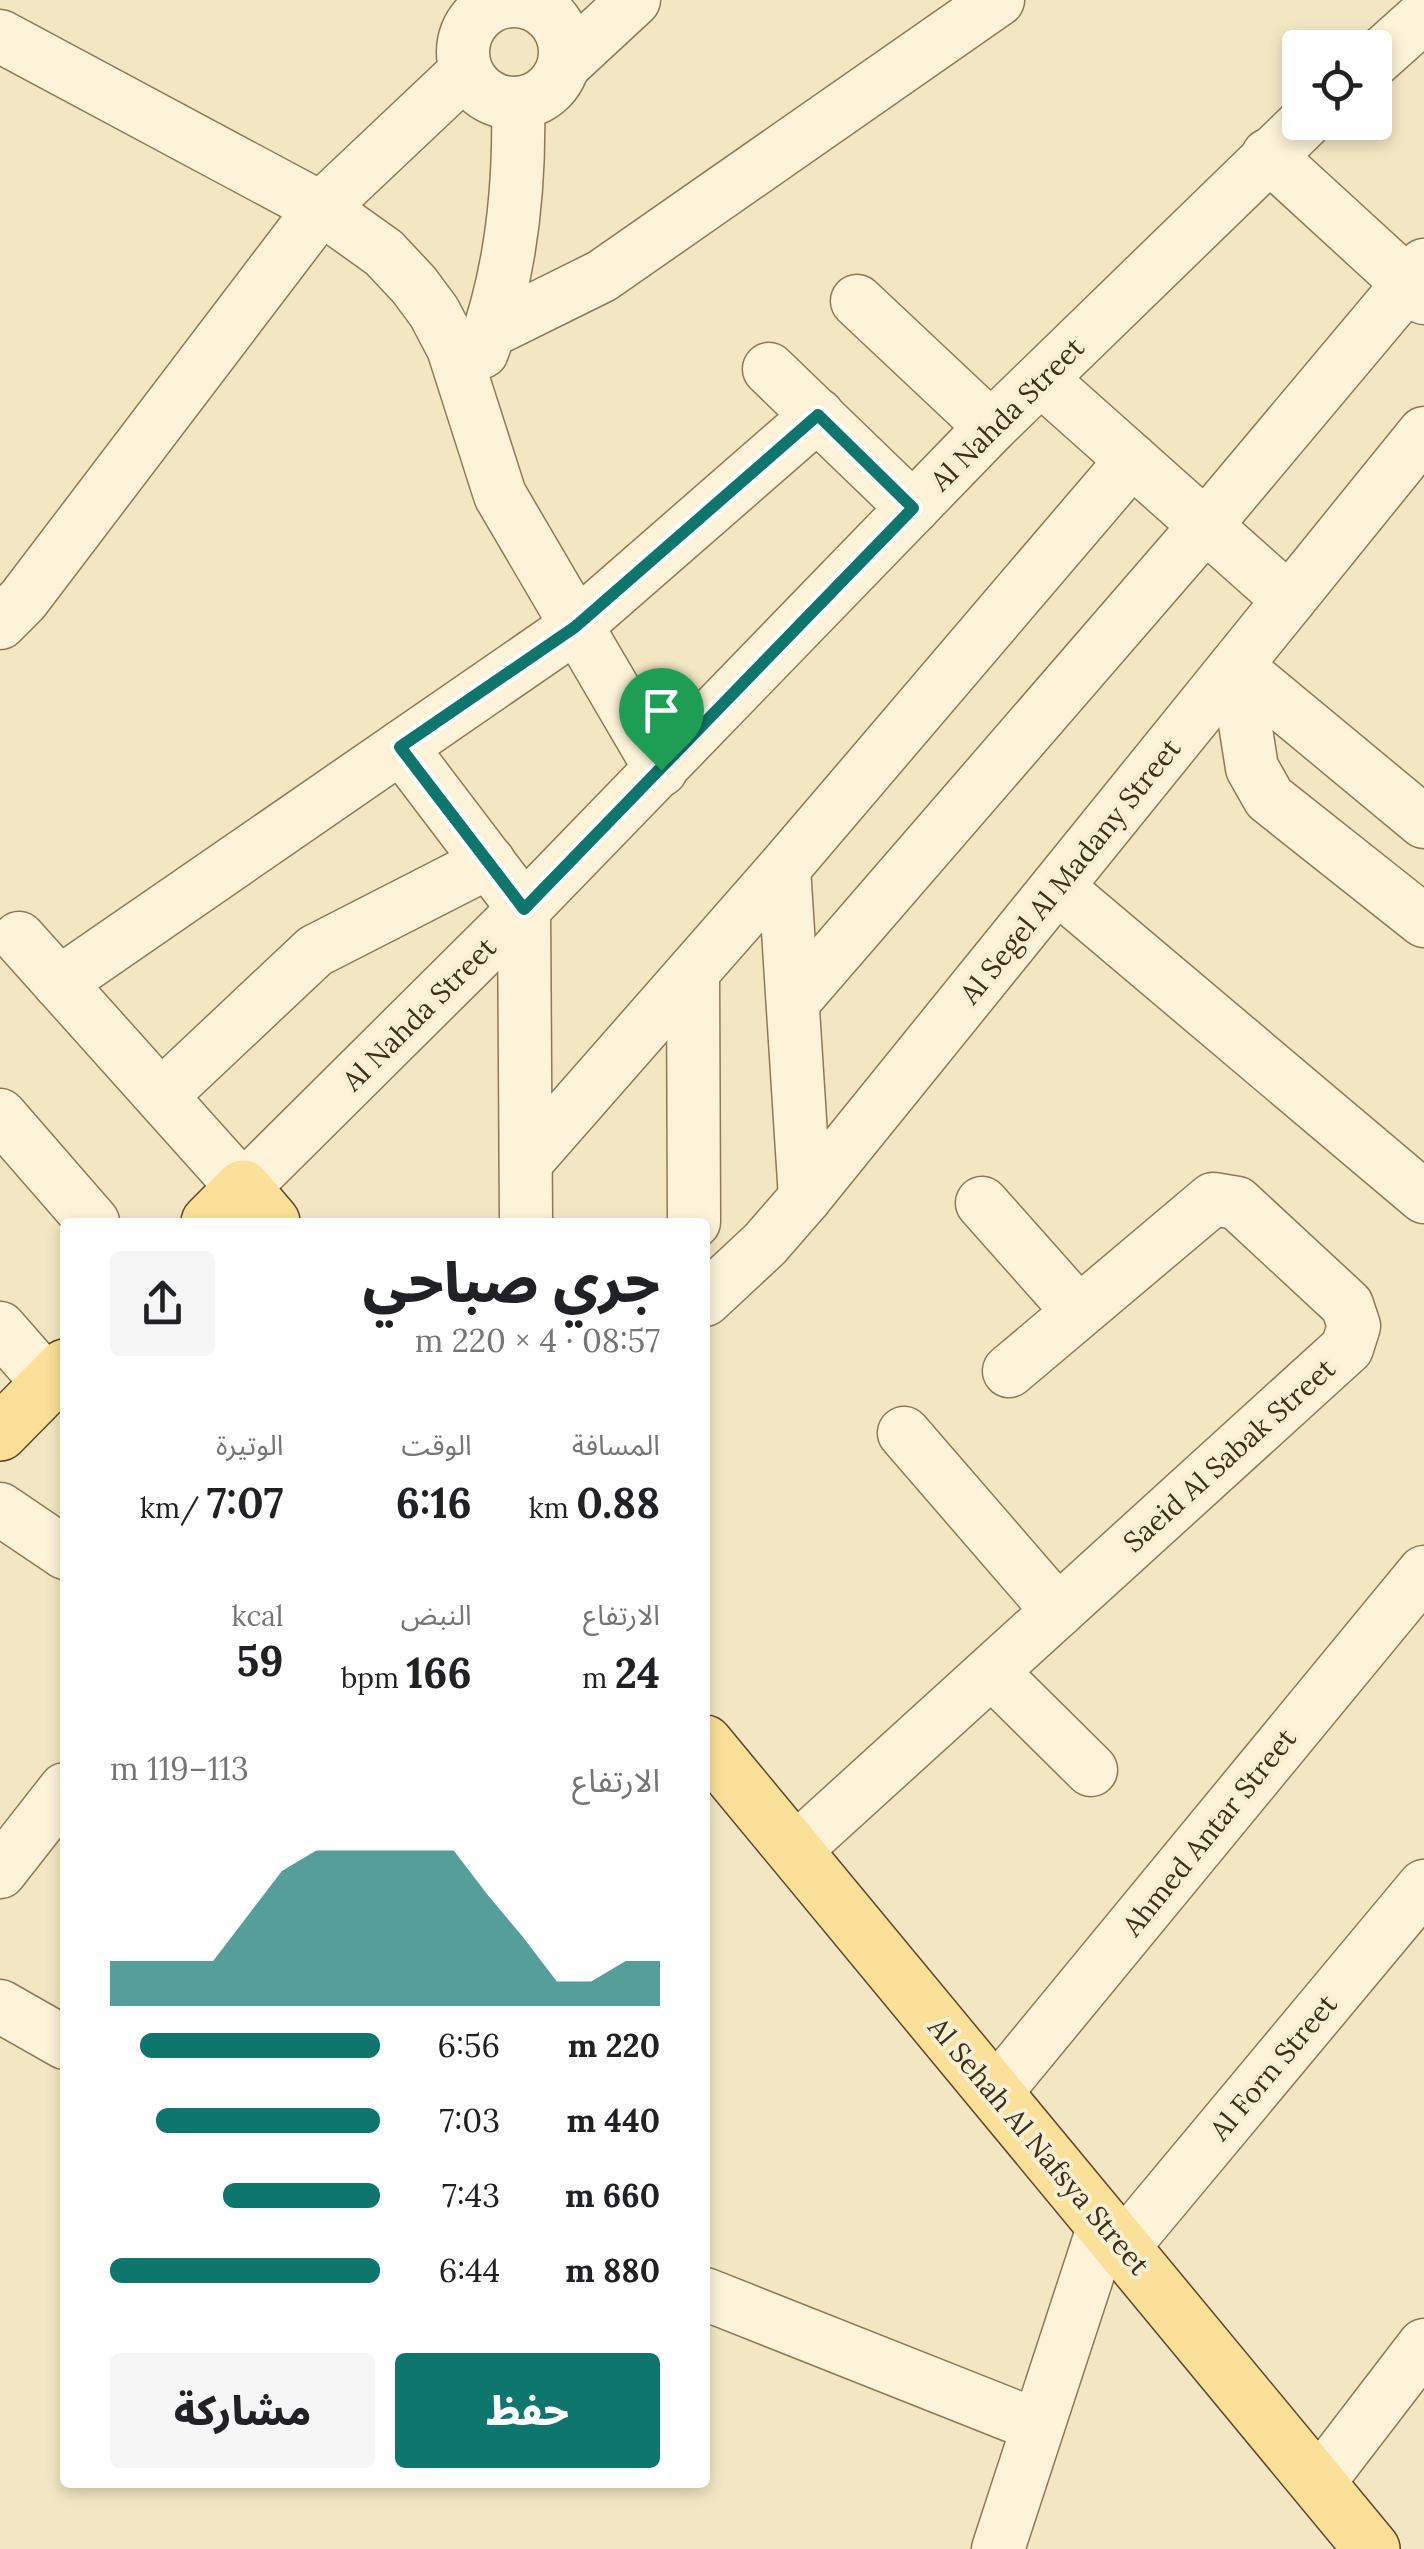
<!DOCTYPE html>
<html lang="ar">
<head>
<meta charset="utf-8">
<style>
	:root { --surface:#fff; --page:#f6f6f6; --text:#202124; --muted:#757577; --accent:#0f766e }
	body { margin:0; font-family:Lora,"Noto Sans Arabic",serif; background:var(--page); color:var(--text); direction:rtl; height:100vh; display:flex; flex-direction:column; font-size:38px; white-space:nowrap }
	* { box-sizing:border-box; margin:0 }
	p { font-size:32px; color:var(--muted) }
	.icon { flex:none; width:55px; height:55px; fill:none; stroke:currentColor; stroke-width:2; stroke-linecap:round; stroke-linejoin:round }
	.map { position:relative; flex:1; overflow:hidden; direction:ltr }
	.side { position:absolute; left:60px; top:1218px; width:650px; height:1270px; display:flex; flex-direction:column; background:var(--surface); border-radius:10px; box-shadow:0 5px 15px #0003; direction:rtl }
	.side>* { flex:none }
	.tools { position:absolute; left:1282px; top:30px; display:grid; gap:20px }
	.tools a { display:grid; place-items:center; width:110px; height:110px; border-radius:10px; background:var(--surface); box-shadow:0 5px 15px #0003; font-size:50px }
	.pin { position:absolute; display:grid; place-items:center; width:85px; height:85px; color:#fff; margin:-102px -42px; border-radius:50% 50% 50% 0; rotate:-45deg; box-shadow:0 0 10px #0007 }
	.pin .icon { rotate:45deg }
	.round { display:grid; place-items:center; flex:none; width:105px; height:105px; border-radius:10px; background:var(--page) }
	.headline { display:flex; align-items:center; justify-content:space-between; height:170px; padding:0 50px }
	h1 { font-size:55px; font-weight:800; line-height:75px }
	.metrics { display:grid; grid-template-columns:repeat(3,1fr); gap:15px; height:170px; padding:10px 50px }
	.metrics div { display:grid; align-content:center }
	.metrics b { font-size:42px; font-weight:800 }
	.metrics small { font-size:28px; font-weight:400 }
	.metrics p { font-size:28px }
	.chart { height:280px; padding:20px 50px }
	.chart p { display:flex; justify-content:space-between }
	.chart svg { width:100%; height:180px; margin-top:10px; fill:var(--accent); opacity:.7 }
	.cta { display:flex; gap:20px; margin-top:auto; padding:20px 50px }
	.cta a { flex:1; height:115px; border-radius:10px; background:var(--accent); color:#fff; font-size:40px; font-weight:800; line-height:115px; text-align:center }
	.cta a+a { background:var(--page); color:var(--text) }
	ul { padding:0 50px; list-style:none; font-size:32px }
	li { display:grid; grid-template-columns:160px 120px 1fr; align-items:center; height:75px }
	li i { height:25px; border-radius:12px; background:var(--accent) }
	.map>svg:first-child { display:block }
	.lines { fill:none; stroke-linecap:round; stroke-linejoin:round }
	.minor-casing { stroke:#907857; stroke-width:55 }
	.major-casing { stroke:#5d452c; stroke-width:58 }
	.minor { stroke:#fcf3d8; stroke-width:52 }
	.major { stroke:#fae098; stroke-width:55 }
	.route-casing { stroke:#fff; stroke-width:20 }
	.route { stroke:#0f766e; stroke-width:12 }
	.labels { text-anchor:middle; dominant-baseline:central; stroke-width:8; stroke-linejoin:round; paint-order:stroke }
	.street-label { font-size:28px; fill:#3e2f1d; stroke:#f9f0d4 }
</style>
</head>
<body>
<div class="map">
<svg width="1424" height="2549" viewBox="0 0 1424 2549">
	<rect width="100%" height="100%" fill="#f3e7c3"/>
	<g class="lines">
		<g class="minor-casing">
			<g id="minor">
				<circle cx="514" cy="52" r="51"/>
				<polyline points="0,36 321,208 384,253 414,285 434,312 453,348 500,495 661,770"/>
				<polyline points="1375,60 1424,16"/>
				<polyline points="565,64 634,0"/>
				<polyline points="1268,155 1424,298"/>
				<polyline points="857,301 991,427"/>
				<polyline points="489,332 602,276 998,0"/>
				<path d="M 482,352 C 512,272 520,188 518,103"/>
				<polyline points="769,369 913,508"/>
				<polyline points="1042,380 1289,600"/>
				<polyline points="0,623 23,600 321,208 466,71"/>
				<polyline points="1236,666 1252,768 1269,798 1424,921"/>
				<polyline points="1236,666 1424,822"/>
				<polyline points="401,747 524,909 526,1222"/>
				<polyline points="784,868 805,1198"/>
				<polyline points="1057,887 1424,1197"/>
				<polyline points="19,938 243,1188 524,909 991,427 1305,122"/>
				<polyline points="693,972 694,1222"/>
				<polyline points="59,983 575,627 818,415"/>
				<polyline points="793,1002 1205,526 1424,265"/>
				<polyline points="161,1096 315,951 489,862"/>
				<polyline points="0,1115 93,1222"/>
				<polyline points="526,1162 784,868 1132,460"/>
				<polyline points="982,1203 1078,1311"/>
				<polyline points="705,1300 765,1244 805,1198 1424,433"/>
				<polyline points="0,1328 49,1384"/>
				<polyline points="904,1433 1058,1611"/>
				<polyline points="0,1509 65,1553"/>
				<polyline points="992,1672 1091,1770"/>
				<polyline points="794,1851 1347,1348 1354,1326 1347,1305 1237,1203 1213,1199 1009,1371"/>
				<polyline points="0,1872 65,1789"/>
				<polyline points="0,2006 65,2043"/>
				<polyline points="995,2093 1424,1572"/>
				<polyline points="1123,2247 1424,1886"/>
				<polyline points="705,2294 1038,2426"/>
				<polyline points="1319,2482 1424,2345"/>
				<polyline points="998,2549 1104,2225"/>
			</g>
		</g>
		<g class="major-casing">
			<g id="major">
				<polyline points="209,1222 243,1188 272,1222"/>
				<polyline points="0,1433 65,1367"/>
				<polyline points="705,1743 1372,2549"/>
			</g>
		</g>
		<use href="#minor" class="minor"/>
		<use href="#major" class="major"/>
	</g>
	<g class="lines">
		<g class="route-casing">
			<polygon id="route" points="818,415 913,508 524,909 400,747 575,627"/>
		</g>
		<use href="#route" class="route"/>
	</g>
	<g class="labels">
		<g class="street-label">
			<text transform="translate(1007 414) rotate(-45)">Al Nahda Street</text>
			<text transform="translate(1070 871) rotate(-51)">Al Segel Al Madany Street</text>
			<text transform="translate(419 1014) rotate(-45)">Al Nahda Street</text>
			<text transform="translate(1229 1455) rotate(-42)">Saeid Al Sabak Street</text>
			<text transform="translate(1209 1832) rotate(-51)">Ahmed Antar Street</text>
			<text transform="translate(1273 2067) rotate(-50)">Al Forn Street</text>
			<text transform="translate(1039 2146) rotate(50)">Al Sehah Al Nafsya Street</text>
		</g>
	</g>
</svg>
<div class="tools">
<a><svg class="icon" aria-label="locate" viewBox="0 0 24 24"><circle cx="12" cy="12" r="6"/><path d="M12 2v4M12 18v4M2 12h4M18 12h4"/></svg></a>
</div>
<div class="pin" style="left:661px;top:770px;background:#1e9e55"><svg class="icon" aria-label="arrive" viewBox="0 0 24 24"><path d="M6 21V4h12l-3 4 3 4H6"/></svg></div>
<section class="side">
<div class="headline"><div><h1>جري صباحي</h1><p>08:57 · 4 × 220 m</p></div><a class="round"><svg class="icon" aria-label="share" viewBox="0 0 24 24"><path d="M12 15V3M7 8l5-5 5 5M5 13v7h14v-7"/></svg></a></div>
<div class="metrics">
<div><p>المسافة</p><b>0.88<small> km</small></b></div>
<div><p>الوقت</p><b>6:16</b></div>
<div><p>الوتيرة</p><b>7:07<small> /km</small></b></div>
</div>
<div class="metrics">
<div><p>الارتفاع</p><b>24<small> m</small></b></div>
<div><p>النبض</p><b>166<small> bpm</small></b></div>
<div><p>kcal</p><b>59</b></div>
</div>
<div class="chart"><p><span>الارتفاع</span>113–119 m</p>
<svg viewBox="0 0 160 44" preserveAspectRatio="none"><path d="M0 44V33L10 33L20 33L30 33L40 22L50 11L60 6L70 6L80 6L90 6L100 6L110 17L120 27L130 38L140 38L150 33L160 33V44z"/></svg>
</div>
<ul>
<li><b>220 m</b>6:56<i style="width:89%"></i></li>
<li><b>440 m</b>7:03<i style="width:83%"></i></li>
<li><b>660 m</b>7:43<i style="width:58%"></i></li>
<li><b>880 m</b>6:44<i style="width:100%"></i></li>
</ul>
<div class="cta"><a>حفظ</a><a>مشاركة</a></div>
</section>
</div>
</body>
</html>
